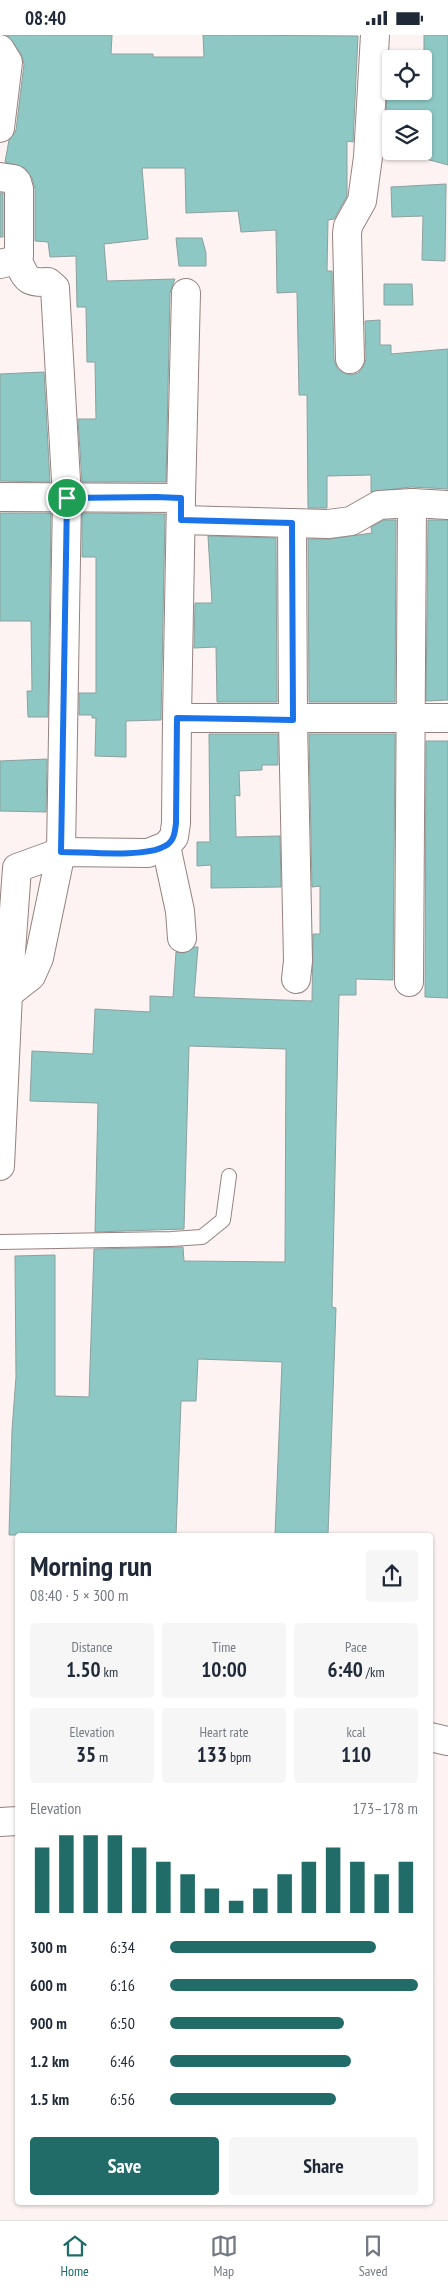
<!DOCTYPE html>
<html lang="en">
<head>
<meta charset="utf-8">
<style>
	:root { --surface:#fff; --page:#f6f6f7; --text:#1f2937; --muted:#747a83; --line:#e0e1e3; --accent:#216c68 }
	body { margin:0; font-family:"PT Sans Narrow",sans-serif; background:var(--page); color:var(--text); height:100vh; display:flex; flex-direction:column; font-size:19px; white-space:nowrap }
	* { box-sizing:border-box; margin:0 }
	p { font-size:16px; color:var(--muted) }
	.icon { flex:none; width:28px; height:28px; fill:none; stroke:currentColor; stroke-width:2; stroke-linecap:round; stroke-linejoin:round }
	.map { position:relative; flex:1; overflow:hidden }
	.panel { position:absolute; left:15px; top:1498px; width:418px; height:672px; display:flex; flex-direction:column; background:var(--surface); border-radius:5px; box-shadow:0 1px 4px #0004 }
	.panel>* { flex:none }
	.fabs { position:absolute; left:382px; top:15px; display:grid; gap:10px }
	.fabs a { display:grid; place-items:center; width:50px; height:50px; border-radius:5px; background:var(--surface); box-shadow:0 1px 4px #0004; font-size:25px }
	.pin { position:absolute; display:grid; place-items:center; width:42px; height:42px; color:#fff; margin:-21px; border:2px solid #fff; border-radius:50%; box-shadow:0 1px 5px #0007 }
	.round { display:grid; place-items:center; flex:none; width:52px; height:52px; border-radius:5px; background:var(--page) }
	.headline { display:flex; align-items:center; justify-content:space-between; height:85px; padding:0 15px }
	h1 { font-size:28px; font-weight:800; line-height:38px }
	.stats { display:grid; grid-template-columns:repeat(3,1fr); gap:8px; height:85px; padding:5px 15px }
	.stats div { display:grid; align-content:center; border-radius:5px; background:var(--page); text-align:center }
	.stats b { font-size:21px; font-weight:800 }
	.stats small { font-size:14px; font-weight:400 }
	.stats p { font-size:14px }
	.chart { height:140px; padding:10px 15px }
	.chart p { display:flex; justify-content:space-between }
	.chart svg { width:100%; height:90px; margin-top:5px; stroke:var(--accent); stroke-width:6 }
	.primary-button { display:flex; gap:10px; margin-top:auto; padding:10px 15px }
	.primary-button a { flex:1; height:58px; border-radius:5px; background:var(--accent); color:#fff; font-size:20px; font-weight:800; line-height:58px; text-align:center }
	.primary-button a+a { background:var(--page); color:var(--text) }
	ul { padding:0 15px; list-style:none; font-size:16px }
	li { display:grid; grid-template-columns:80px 60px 1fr; align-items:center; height:38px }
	li i { height:12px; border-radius:6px; background:var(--accent) }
	.status { display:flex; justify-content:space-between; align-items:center; height:35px; padding:0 25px; background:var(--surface); direction:ltr }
	.status svg { height:14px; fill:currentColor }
	.menu { display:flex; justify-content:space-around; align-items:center; height:70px; border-top:1px solid var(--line); background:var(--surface); font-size:14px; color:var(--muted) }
	.menu a { display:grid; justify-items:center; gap:2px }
	.menu .current { color:var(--accent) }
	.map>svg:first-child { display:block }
	.building { fill:#8dc8c4; stroke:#8ca09e }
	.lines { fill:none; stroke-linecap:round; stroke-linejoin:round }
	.lane-casing { stroke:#95827f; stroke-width:16 }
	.street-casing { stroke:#95827f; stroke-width:30 }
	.lane { stroke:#fff; stroke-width:14 }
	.street { stroke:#fff; stroke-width:28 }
	.route-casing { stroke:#fff; stroke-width:10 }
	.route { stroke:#1a73e8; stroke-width:6 }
</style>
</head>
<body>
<div class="status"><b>08:40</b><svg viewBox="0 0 49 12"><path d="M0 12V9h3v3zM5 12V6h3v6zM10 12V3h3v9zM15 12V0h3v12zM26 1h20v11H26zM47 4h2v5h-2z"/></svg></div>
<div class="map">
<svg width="448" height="2185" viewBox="0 0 448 2185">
	<rect width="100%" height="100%" fill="#fcf3f2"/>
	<g class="building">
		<polygon points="7,0 112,0 111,19 153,19 153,22 204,22 203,0 358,1 353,107 347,106 347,161 334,184 328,185 327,236 332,236 334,325 337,333 342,337 350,340 358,338 363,332 366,324 365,286 380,285 380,310 391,310 391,319 448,314 448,454 411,452 371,457 371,440 327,441 327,473 308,473 307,360 299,360 297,257 277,258 276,195 241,197 238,176 186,178 185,133 142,133 148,204 104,209 107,246 175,244 170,258 166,447 82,447 78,384 96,384 95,327 87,327 86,272 77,272 76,221 50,222 48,207 35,206 35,154 32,143 25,133 5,127 9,105 16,95 24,29 21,19"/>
		<polygon points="424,0 448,0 448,130 426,124 424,84 391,84 391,105 385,105 387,56 424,56"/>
		<polygon points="446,149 445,226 422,225 423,181 392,182 391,152"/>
		<rect x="0" y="158" width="3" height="44"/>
		<polygon points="176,203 202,203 206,218 206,231 179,231"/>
		<polygon points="384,249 412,249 413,270 384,270"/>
		<polygon points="44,337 50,447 0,446 0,339"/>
		<polygon points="0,478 51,478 48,682 28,682 27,656 32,656 31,586 0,586"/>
		<polygon points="82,478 165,479 161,685 126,686 126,722 95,721 96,683 92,683 92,680 79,680 79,658 96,658 96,522 82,522"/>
		<polygon points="384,485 396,485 395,667 309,667 308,504 330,504 372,498 371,492"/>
		<polygon points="428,485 448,485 448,665 426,666"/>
		<polygon points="208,501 276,503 277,667 217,667 216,612 194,613 195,568 212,568"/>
		<polygon points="209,699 278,699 278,730 262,730 262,735 239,736 240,761 235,760 236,802 280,801 281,852 211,853 211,830 197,831 197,807 210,807"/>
		<polygon points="309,699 395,699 393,945 356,944 356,960 339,960 332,1272 336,1273 328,1500 275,1500 282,1327 198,1324 196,1366 181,1366 176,1500 9,1500 12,1395 16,1342 15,1221 55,1220 55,1361 89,1362 94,1214 183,1212 184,1226 285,1227 286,1014 189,1011 184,1194 95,1197 98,1068 30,1066 32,1016 93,1019 95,974 150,977 150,961 173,962 176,917 184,918 194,912 198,912 194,962 312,966 313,899 320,899 320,851 312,852"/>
		<polygon points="426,706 448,706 448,963 425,962"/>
		<polygon points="47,724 46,777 0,776 0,726"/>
	</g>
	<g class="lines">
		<g class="lane-casing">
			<polyline id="lane" points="0,1207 171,1204 202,1202 223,1185 229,1141"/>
		</g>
		<g class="street-casing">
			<g id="street">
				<polyline points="0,14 8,27 0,93"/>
				<polyline points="0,142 14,144 17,147 19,154 19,221 17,225 0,229"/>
				<polyline points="350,324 347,199 348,191 362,166 368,122 375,0"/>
				<polyline points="0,462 181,463 177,683 448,683"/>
				<polyline points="181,463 186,258"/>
				<polyline points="181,485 328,489 351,486 379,470 412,468 448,470"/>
				<polyline points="292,488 293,685 298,926 296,944"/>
				<polyline points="166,811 180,876 182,903"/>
				<polyline points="409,947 412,468"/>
				<path d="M 8,959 L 31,941 L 39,923 L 61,817 L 67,463 L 55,253 L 48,247 C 26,248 27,244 17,225"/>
				<polyline points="0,1131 8,959 17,833 61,817 148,818 166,811 174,802 176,788 177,683"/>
				<polyline points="430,1702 448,1706"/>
				<polyline points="0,1787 18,1786"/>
			</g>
		</g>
		<use href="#lane" class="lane"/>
		<use href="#street" class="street"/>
	</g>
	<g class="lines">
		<g class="route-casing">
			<path id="route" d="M 156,462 L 181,463 L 181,485 L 292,488 L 293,685 L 177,683 L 176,788 C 175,797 174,807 165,811 C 145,823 86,817 61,817 L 67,463 Z"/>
		</g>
		<use href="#route" class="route"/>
	</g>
</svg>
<div class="fabs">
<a><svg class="icon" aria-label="locate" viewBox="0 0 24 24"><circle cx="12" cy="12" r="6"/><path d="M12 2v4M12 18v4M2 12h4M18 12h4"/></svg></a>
<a><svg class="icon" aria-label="layers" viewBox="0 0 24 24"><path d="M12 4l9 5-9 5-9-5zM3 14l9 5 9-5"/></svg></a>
</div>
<div class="pin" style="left:67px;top:463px;background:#1e9e55"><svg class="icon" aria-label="arrive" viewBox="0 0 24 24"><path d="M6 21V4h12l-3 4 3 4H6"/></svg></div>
<section class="panel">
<div class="headline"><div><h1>Morning run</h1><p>08:40 · 5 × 300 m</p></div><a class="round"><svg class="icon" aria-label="share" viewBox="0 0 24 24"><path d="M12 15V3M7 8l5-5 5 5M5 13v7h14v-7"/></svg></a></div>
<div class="stats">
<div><p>Distance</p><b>1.50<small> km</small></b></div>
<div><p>Time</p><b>10:00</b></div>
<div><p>Pace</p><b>6:40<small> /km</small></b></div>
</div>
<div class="stats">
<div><p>Elevation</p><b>35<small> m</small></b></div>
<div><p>Heart rate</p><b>133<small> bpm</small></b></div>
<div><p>kcal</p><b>110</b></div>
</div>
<div class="chart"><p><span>Elevation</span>173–178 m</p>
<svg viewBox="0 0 160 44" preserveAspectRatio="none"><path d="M5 44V12M15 44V6M25 44V6M35 44V6M45 44V12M55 44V19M65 44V25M75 44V32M85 44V38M95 44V32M105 44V25M115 44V19M125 44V12M135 44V19M145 44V25M155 44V19"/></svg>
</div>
<ul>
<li><b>300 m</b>6:34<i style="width:83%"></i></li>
<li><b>600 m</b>6:16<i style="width:100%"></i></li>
<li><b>900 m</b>6:50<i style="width:70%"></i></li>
<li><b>1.2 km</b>6:46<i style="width:73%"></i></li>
<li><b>1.5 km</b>6:56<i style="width:67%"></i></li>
</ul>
<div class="primary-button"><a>Save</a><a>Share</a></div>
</section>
</div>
<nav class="menu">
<a class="current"><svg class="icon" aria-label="home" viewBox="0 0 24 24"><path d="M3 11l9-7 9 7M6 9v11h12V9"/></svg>Home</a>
<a><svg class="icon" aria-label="map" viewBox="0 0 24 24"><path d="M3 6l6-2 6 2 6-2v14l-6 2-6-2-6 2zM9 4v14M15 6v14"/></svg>Map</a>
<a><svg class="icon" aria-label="saved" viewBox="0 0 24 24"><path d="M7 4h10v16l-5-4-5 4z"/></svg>Saved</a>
</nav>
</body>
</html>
